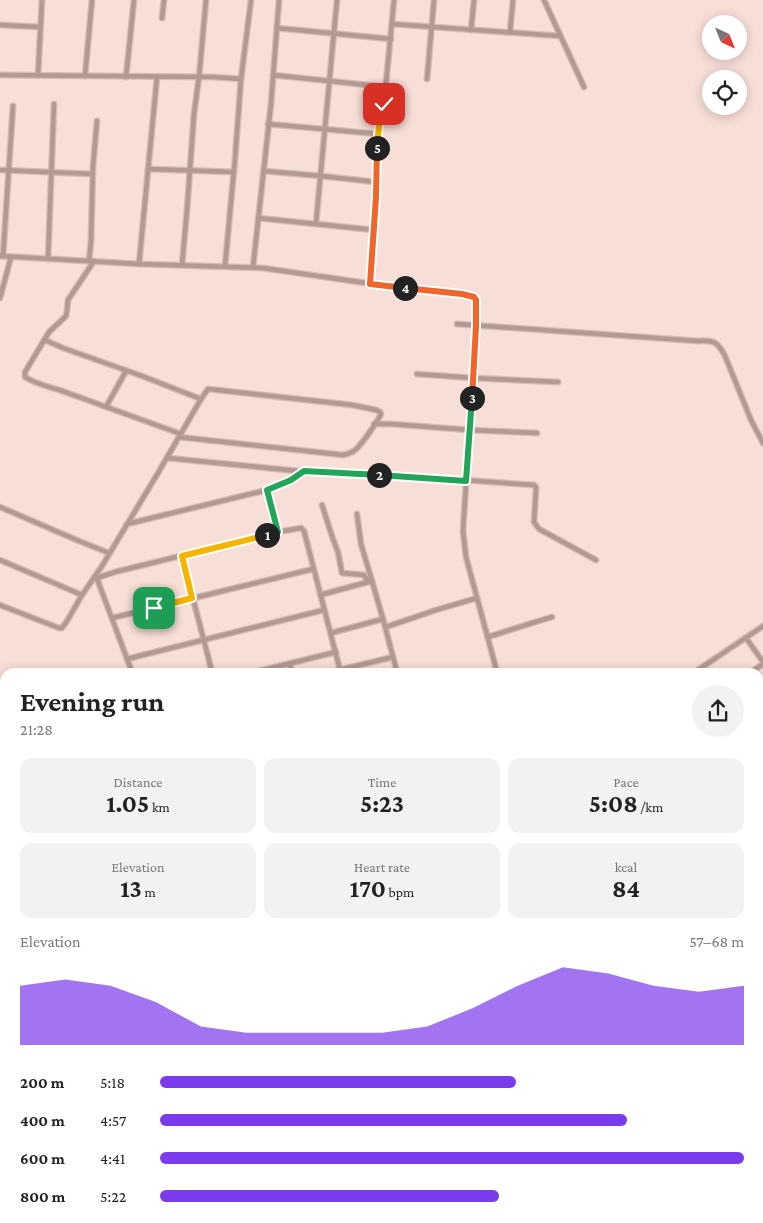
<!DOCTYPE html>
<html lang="en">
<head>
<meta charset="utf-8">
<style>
	:root { --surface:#fff; --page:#f2f2f2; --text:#222; --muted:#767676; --accent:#7c3aed }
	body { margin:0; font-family:"Crimson Pro",serif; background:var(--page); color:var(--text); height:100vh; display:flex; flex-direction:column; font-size:19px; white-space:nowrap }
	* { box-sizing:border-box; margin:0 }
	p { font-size:16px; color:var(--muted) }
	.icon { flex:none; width:28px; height:28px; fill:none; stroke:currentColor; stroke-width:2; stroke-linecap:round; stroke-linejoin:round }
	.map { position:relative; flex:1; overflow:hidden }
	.panel { position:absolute; left:0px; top:668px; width:764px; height:556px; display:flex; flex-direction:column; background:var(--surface); border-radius:15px 15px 0 0; box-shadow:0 2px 12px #0003 }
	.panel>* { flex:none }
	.needle { width:32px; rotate:137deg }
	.controls { position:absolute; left:702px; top:15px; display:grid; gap:10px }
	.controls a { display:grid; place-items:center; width:45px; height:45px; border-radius:50%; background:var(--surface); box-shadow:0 2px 12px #0003; font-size:25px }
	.pin { position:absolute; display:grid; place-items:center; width:42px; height:42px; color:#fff; margin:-21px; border-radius:10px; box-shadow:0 2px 8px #0006 }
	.km { position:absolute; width:25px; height:25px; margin:-12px; border-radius:50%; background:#222; color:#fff; font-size:14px; line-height:25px; text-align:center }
	.round { display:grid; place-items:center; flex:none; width:52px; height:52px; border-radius:26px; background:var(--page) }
	.head { display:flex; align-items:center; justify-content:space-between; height:85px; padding:0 20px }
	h1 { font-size:28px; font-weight:700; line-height:38px }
	.figures { display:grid; grid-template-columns:repeat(3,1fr); gap:8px; height:85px; padding:5px 20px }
	.figures div { display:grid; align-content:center; border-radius:12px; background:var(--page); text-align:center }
	.figures b { font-size:25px; font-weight:700 }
	.figures small { font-size:14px; font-weight:400 }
	.figures p { font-size:14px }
	.chart { height:140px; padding:10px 20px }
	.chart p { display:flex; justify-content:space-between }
	.chart svg { width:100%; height:90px; margin-top:5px; fill:var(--accent); opacity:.7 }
	ul { padding:0 20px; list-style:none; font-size:16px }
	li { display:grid; grid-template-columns:80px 60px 1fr; align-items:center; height:38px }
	li i { height:12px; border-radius:6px; background:var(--accent) }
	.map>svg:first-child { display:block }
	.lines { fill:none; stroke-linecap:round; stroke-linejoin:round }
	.minor-casing { stroke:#d3bdb7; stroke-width:7 }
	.tertiary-casing { stroke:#d3bdb7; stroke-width:8 }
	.minor { stroke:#b49991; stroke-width:4.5 }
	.tertiary { stroke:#b49991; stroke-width:5.5 }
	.split-1-casing { stroke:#fff; stroke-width:10 }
	.split-2-casing { stroke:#fff; stroke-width:10 }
	.split-3-casing { stroke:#fff; stroke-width:10 }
	.split-4-casing { stroke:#fff; stroke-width:10 }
	.split-5-casing { stroke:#fff; stroke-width:10 }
	.split-6-casing { stroke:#fff; stroke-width:10 }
	.split-1 { stroke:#f5b400; stroke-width:6 }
	.split-2 { stroke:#22a559; stroke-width:6 }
	.split-3 { stroke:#22a559; stroke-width:6 }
	.split-4 { stroke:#f0652b; stroke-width:6 }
	.split-5 { stroke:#f0652b; stroke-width:6 }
	.split-6 { stroke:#f5b400; stroke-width:6 }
</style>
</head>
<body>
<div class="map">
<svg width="763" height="1223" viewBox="0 0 763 1223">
	<rect width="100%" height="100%" fill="#f7ded7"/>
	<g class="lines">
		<g class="minor-casing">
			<g id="minor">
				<polyline points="544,0 584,87"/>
				<polyline points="162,18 164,0"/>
				<polyline points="392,24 560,36"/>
				<polyline points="0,25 40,27"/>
				<polyline points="277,28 391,39"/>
				<polyline points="471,30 474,0"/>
				<polyline points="510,32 513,0"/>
				<polyline points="0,75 213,77 241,79"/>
				<polyline points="38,75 42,0"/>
				<polyline points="273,75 386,87"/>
				<polyline points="85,76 92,0"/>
				<polyline points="126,77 134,0"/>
				<polyline points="427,79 434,0"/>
				<polyline points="268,124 378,134"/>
				<polyline points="148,169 234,172"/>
				<polyline points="0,170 93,174"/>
				<polyline points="264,171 321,176 376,182"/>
				<polyline points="258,218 374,230"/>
				<polyline points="316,223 337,0"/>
				<path d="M 0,256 L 139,264 L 263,268 L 366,283 L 462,294 L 474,297 C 479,305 476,317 476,326 L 463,531 L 466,557 L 497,672"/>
				<polyline points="3,256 13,106"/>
				<polyline points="48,259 54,104"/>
				<polyline points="89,261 91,241 93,166 97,121"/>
				<path d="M 94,261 L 68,300 L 67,310 L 66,316 L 49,332 L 25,372 L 25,377 C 37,385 52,387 65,392 C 103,406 142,420 181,434"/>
				<polyline points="139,264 157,77"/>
				<polyline points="182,265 187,210 194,114 199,77 206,0"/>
				<polyline points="225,266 235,159 241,79 251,0"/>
				<polyline points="253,267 271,104 279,0"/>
				<polyline points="370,284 376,197 377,141 379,125 384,104 394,0"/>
				<polyline points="0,298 11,257"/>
				<path d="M 457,324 L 698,341 C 714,340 718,342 725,356 L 751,420 L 763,443"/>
				<polyline points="45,340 63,348 142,376 201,399"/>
				<polyline points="417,374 473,378 558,382"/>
				<polyline points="106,407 126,371"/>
				<polyline points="374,424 391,424 470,430 537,433"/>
				<polyline points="167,458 298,471 349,472 534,485 536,487 536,490 534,522 539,529 596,560"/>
				<polyline points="267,490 291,480 304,471"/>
				<polyline points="322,505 333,539 338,552 342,573 364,575 368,582"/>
				<polyline points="0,507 79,541 109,553"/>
				<polyline points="357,514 361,544 372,581"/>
				<polyline points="127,524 267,490 278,532"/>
				<polyline points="182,556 212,672"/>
				<polyline points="0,560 82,595"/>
				<polyline points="96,576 132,672"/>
				<polyline points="97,578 115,572 278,532 301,528 304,531 340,670"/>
				<polyline points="320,595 372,581 383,619 397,672"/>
				<path d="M 0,605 L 59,628 L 62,628 L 67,621 L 82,595 L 102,566 L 158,473 L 201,399 L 208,389 L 352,405 L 376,410 L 380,412 L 381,414 C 377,422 361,446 354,451 C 351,453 347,454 343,455 L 179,437"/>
				<polyline points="112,618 313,569"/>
				<polyline points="386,627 436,610 477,598"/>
				<polyline points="331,633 383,619"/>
				<polyline points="488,637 532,623 552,617"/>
				<polyline points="746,638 763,662"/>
				<polyline points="127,659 324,610"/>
				<polyline points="289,664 293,672"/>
				<polyline points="255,672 336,652"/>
				<polyline points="331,672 393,657"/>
				<polyline points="695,672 763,626"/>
				<polyline points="751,672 763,664"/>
				<polyline points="0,822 5,820"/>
				<polyline points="759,837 763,835"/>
				<polyline points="759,905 763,903"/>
				<polyline points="0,973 5,972"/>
				<polyline points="0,1095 5,1101"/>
				<polyline points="0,1151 5,1150"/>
				<polyline points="28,1219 30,1223"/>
				<polyline points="104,1219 108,1223"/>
				<polyline points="285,1219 287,1223"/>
				<polyline points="429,1219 431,1223"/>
				<polyline points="671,1219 671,1223"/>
			</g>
		</g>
		<g class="tertiary-casing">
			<g id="tertiary">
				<polyline points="759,1046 763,1044"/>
				<polyline points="385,1223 394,1219"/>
			</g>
		</g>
		<use href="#minor" class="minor"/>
		<use href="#tertiary" class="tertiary"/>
	</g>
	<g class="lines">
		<g class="split-1-casing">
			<polyline id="split-1" points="154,608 192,598 182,556 267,535"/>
		</g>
		<g class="split-2-casing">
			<polyline id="split-2" points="267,535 278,532 267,490 291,480 304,471 379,475"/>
		</g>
		<g class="split-3-casing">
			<polyline id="split-3" points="379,475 466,481 472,398"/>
		</g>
		<g class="split-4-casing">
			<polyline id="split-4" points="405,288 462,294 474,297 476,300 476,326 472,398"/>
		</g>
		<g class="split-5-casing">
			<polyline id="split-5" points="377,148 376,197 370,284 405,288"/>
		</g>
		<g class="split-6-casing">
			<polyline id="split-6" points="377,148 379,125 384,104"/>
		</g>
		<use href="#split-1" class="split-1"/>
		<use href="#split-2" class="split-2"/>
		<use href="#split-3" class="split-3"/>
		<use href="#split-4" class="split-4"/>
		<use href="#split-5" class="split-5"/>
		<use href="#split-6" class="split-6"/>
	</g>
</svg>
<div class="controls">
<a><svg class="needle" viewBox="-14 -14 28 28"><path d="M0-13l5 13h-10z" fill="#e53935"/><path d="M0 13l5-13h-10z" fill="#767676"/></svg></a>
<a><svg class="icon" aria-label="locate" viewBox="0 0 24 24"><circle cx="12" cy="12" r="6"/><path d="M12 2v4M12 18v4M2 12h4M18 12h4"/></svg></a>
</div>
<div class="pin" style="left:154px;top:608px;background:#1e9e55"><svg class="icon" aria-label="arrive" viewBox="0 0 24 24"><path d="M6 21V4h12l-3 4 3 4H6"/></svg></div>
<div class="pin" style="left:384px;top:104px;background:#d93025"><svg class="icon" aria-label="check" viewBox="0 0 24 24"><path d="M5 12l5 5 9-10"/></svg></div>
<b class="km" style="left:267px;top:535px">1</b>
<b class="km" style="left:379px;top:475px">2</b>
<b class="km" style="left:472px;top:398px">3</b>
<b class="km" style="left:405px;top:288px">4</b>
<b class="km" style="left:377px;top:148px">5</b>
<section class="panel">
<div class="head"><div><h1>Evening run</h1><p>21:28</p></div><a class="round"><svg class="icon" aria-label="share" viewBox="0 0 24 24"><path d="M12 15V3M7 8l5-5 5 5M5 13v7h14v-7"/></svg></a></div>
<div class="figures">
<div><p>Distance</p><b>1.05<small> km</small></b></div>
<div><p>Time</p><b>5:23</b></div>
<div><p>Pace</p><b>5:08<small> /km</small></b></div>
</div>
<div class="figures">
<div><p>Elevation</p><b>13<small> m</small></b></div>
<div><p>Heart rate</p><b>170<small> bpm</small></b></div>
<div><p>kcal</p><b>84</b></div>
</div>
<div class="chart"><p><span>Elevation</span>57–68 m</p>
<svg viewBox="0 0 160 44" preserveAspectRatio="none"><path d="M0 44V15L10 12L20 15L30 23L40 35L50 38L60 38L70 38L80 38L90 35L100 26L110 15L120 6L130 9L140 15L150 18L160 15V44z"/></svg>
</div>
<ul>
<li><b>200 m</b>5:18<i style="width:61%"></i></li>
<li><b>400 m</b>4:57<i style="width:80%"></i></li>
<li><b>600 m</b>4:41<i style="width:100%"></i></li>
<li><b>800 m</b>5:22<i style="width:58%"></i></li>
</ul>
</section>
</div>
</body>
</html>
